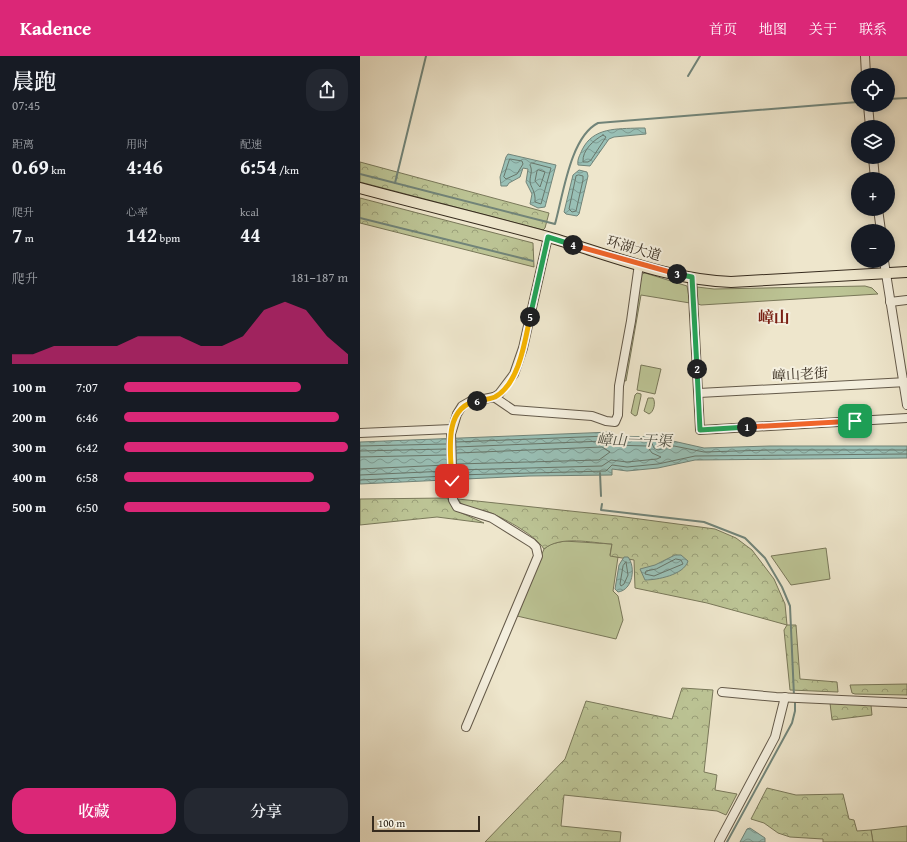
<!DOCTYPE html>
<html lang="zh">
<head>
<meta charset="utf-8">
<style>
	:root { --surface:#171b24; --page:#242831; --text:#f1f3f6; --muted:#9ea1a6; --accent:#db2777 }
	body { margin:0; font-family:"Gentium Book Plus","Noto Serif SC",serif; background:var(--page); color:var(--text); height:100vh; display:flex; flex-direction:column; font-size:15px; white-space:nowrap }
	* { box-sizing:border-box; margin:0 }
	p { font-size:13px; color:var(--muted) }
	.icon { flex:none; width:22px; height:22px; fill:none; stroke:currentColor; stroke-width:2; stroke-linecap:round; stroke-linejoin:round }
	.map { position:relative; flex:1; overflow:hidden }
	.side { display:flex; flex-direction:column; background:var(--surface); width:360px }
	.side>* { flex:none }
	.controls { position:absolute; left:491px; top:12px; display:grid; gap:8px }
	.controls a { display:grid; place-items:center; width:44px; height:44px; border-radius:50%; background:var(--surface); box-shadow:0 2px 10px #0003; font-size:20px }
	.scale { position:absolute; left:12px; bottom:10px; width:108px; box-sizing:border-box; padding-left:4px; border:2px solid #362b1e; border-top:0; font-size:11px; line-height:14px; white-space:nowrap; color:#362b1e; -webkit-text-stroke:3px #f4efde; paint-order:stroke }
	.pin { position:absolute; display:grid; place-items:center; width:34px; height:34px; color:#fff; margin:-17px; border-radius:8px; box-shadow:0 2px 6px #0006 }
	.km { position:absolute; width:20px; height:20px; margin:-10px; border-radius:50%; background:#222; color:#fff; font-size:11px; line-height:20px; text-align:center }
	.round { display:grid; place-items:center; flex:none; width:42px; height:42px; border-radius:16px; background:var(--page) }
	.headline { display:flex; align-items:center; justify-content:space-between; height:68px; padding:0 12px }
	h1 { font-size:22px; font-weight:600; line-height:30px }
	.stats { display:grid; grid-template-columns:repeat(3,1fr); gap:6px; height:68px; padding:4px 12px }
	.stats div { display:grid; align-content:center }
	.stats b { font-size:20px; font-weight:600 }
	.stats small { font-size:11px; font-weight:400 }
	.stats p { font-size:11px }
	.chart { height:112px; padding:8px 12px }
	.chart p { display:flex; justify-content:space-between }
	.chart svg { width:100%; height:72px; margin-top:4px; fill:var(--accent); opacity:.7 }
	.cta { display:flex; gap:8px; margin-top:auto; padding:8px 12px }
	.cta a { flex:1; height:46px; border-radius:16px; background:var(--accent); color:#fff; font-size:16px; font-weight:600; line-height:46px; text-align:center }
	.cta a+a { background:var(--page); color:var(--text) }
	ul { padding:0 12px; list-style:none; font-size:13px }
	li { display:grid; grid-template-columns:64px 48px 1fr; align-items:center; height:30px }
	li i { height:10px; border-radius:5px; background:var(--accent) }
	header { display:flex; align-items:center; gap:24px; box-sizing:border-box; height:56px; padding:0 20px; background:var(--accent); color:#fff }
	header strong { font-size:19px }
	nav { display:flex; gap:22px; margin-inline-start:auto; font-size:14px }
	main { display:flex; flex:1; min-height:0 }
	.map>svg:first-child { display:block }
	.green { fill:#bcc495; stroke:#79785a }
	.forest { fill:url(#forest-crowns); stroke:#79785a }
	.water { fill:url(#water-waves); stroke:#718479 }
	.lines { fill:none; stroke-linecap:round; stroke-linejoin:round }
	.shore { stroke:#68766a; stroke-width:1 }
	.stream { stroke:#718479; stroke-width:2 }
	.minor-casing { stroke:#645a4a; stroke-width:10 }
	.major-casing { stroke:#362b1e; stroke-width:12 }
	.minor { stroke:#f4efde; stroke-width:8 }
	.major { stroke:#eee6cc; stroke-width:10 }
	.split-1-casing { stroke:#fff; stroke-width:8 }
	.split-2-casing { stroke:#fff; stroke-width:8 }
	.split-3-casing { stroke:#fff; stroke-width:8 }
	.split-4-casing { stroke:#fff; stroke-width:8 }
	.split-5-casing { stroke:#fff; stroke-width:8 }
	.split-6-casing { stroke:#fff; stroke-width:8 }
	.split-7-casing { stroke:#fff; stroke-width:8 }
	.split-1 { stroke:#f0652b; stroke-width:5 }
	.split-2 { stroke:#22a559; stroke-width:5 }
	.split-3 { stroke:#22a559; stroke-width:5 }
	.split-4 { stroke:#f0652b; stroke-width:5 }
	.split-5 { stroke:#22a559; stroke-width:5 }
	.split-6 { stroke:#f5b400; stroke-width:5 }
	.split-7 { stroke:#f5b400; stroke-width:5 }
	.labels { text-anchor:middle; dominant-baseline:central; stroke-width:4; stroke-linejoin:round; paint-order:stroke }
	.street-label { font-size:14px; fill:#362b1e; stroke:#f4efde }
	.water-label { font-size:15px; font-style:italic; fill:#4f5044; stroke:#f4efde }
	.quarter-label { font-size:16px; font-weight:bold; fill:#7a1f14; stroke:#f4efde }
</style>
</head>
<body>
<header>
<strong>Kadence</strong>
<nav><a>首页</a><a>地图</a><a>关于</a><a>联系</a></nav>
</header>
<main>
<section class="side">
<div class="headline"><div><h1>晨跑</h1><p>07:45</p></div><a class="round"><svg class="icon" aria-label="share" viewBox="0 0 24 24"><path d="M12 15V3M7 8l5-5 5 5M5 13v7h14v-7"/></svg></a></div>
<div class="stats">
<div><p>距离</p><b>0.69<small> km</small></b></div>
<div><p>用时</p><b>4:46</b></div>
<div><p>配速</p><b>6:54<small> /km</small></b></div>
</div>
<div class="stats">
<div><p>爬升</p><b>7<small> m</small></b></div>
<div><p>心率</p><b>142<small> bpm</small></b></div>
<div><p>kcal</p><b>44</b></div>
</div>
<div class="chart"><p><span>爬升</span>181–187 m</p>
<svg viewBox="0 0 160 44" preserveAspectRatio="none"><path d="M0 44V38L10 38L20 33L30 33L40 33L50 33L60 27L70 27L80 27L90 33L100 33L110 27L120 11L130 6L140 11L150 27L160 38V44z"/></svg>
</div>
<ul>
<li><b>100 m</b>7:07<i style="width:79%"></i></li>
<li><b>200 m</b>6:46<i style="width:96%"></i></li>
<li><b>300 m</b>6:42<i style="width:100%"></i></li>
<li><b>400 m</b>6:58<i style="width:85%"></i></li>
<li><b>500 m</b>6:50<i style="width:92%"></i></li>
</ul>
<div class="cta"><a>收藏</a><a>分享</a></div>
</section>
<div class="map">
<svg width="547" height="786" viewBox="0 0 547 786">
	<defs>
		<pattern id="forest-crowns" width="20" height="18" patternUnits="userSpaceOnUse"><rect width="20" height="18" fill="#bcc495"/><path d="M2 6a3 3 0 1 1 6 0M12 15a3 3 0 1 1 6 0" fill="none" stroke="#9a9f79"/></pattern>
		<pattern id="water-waves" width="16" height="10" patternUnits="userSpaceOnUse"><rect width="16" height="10" fill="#99c0b6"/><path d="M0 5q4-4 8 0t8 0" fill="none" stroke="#7e9c93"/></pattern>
	</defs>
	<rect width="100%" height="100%" fill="#eee6cc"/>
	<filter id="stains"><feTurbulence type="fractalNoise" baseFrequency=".005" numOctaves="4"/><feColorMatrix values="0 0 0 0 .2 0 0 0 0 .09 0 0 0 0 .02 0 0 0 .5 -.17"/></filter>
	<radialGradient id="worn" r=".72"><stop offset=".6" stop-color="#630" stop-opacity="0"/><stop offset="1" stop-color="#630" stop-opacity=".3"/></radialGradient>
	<g class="green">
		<polygon points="285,217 327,230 330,247 281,239 266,325 262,324 282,218"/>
		<polygon points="505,230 512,232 518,238 341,249 338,248 337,231 354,233"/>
		<polygon points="281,309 301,313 295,338 277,334"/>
		<polygon points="277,337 281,338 281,340 277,359 275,360 271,357 275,339"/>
		<path d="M 288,342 L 293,342 C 296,346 294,356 289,358 L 284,355 Z"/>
		<polygon points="204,485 252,488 250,499 258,501 253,535 258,540 263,564 256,583 157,560 184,493 191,488"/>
		<polygon points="466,492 470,523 431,529 411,500"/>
		<polygon points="547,770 547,786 513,786 511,774"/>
	</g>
	<g class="forest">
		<polygon points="0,106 189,157 185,172 183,174 0,126"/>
		<polygon points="0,142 173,187 174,211 0,167"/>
		<polygon points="87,442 95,454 124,467 77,461 0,469 0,443"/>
		<path d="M 98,443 L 257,460 L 355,473 L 376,482 L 392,494 L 414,523 L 425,548 L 427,569 L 436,569 L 440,623 L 477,626 L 478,636 L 430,634 L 424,574 L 427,569 L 347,547 L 275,532 L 274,504 L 250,500 L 252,488 C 231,487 201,479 184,493 C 175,479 147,464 131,457 C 120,452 104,455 98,443 Z"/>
		<polygon points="547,628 547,639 495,638 492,637 490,629"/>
		<polygon points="322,632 353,634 344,716 357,719 355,734 377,738 366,759 357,755 204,739 201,770 261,776 260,786 125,786 205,703 226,645 312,663"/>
		<polygon points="470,647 511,649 512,659 472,664"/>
		<polygon points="407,732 436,739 483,738 489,763 494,764 497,775 511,774 513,786 463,786 463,783 430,781 418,777 404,767 391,763"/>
	</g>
	<g class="water">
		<path d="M 279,72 L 285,72 L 286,78 L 254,81 L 249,83 L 230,110 L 218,109 C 217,103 220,99 222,94 C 233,71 257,73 279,72 Z"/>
		<polygon points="148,98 196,109 185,151 178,152 170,148 172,138 166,126 168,113 163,112 160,121 149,127 147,130 141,130 140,121 146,101"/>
		<polygon points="219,114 227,116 228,120 219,158 217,160 206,158 204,156 213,119"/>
		<polygon points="252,376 252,380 296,381 298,390 313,385 344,392 410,390 547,390 547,402 335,404 298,412 267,415 252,413 252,419 169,420 0,428 0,386"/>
		<path d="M 315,499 L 321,499 L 328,505 C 324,519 297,524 285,524 L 280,513 L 295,509 Z"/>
		<path d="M 264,501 L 268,501 C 276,511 273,534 258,536 L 255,533 L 259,509 Z"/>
		<polygon points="390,772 405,782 405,786 380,786 387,773"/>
	</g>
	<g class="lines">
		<g class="shore">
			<path d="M 243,79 L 246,81 L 231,104 L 228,106 L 223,106 C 222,94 234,84 243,79 Z"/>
			<polygon points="150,103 162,105 163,108 157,118 146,123 144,121"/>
			<path d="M 172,107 L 191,112 L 181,148 L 175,146 C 176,135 170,131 170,125 C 170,119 173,115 170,109 Z"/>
			<polygon points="179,114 185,116 180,131 175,125 177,115"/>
			<polygon points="219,119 223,120 223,124 216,155 212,156 209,153 216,120"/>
			<polyline points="96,386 247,380 253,384 291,385 294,392 298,394 314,390 344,396 410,394 547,394"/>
			<polyline points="0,390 86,388"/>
			<polyline points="96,391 244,385 252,389 287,390 292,397 301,401 297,403 267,406 251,404 242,410 97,414"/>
			<polyline points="0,395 86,393"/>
			<polyline points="97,397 242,391 250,396 239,404 97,408"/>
			<polyline points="0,401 87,399"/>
			<polyline points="0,413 87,409"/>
			<polyline points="0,419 87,415"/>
			<polyline points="97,419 246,415 252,409 267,411 298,408 335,400 547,398"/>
			<polyline points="0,424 87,420"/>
			<polygon points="316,503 321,504 323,508 294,520 285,518 286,515 296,513"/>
			<polygon points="266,506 268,519 264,528 261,530 260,528 263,510"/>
		</g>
		<g class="stream">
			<polyline points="328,20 340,0"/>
			<polyline points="528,43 547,42"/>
			<path d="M 0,118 L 195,168 C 203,140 210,81 238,67 L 498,46"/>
			<polyline points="35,127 66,0"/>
			<polyline points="0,162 173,205"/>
			<polyline points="240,417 241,440"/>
			<polyline points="242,448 241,454 344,466 385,482 405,502 422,531 430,550 434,640"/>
			<polyline points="367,786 432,667 435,655 435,644"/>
		</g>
		<g class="minor-casing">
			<g id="minor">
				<polyline points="505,0 506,19"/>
				<polyline points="508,49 510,71"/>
				<polyline points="513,101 515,123"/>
				<polyline points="518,153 521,175"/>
				<polyline points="524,205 547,349"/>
				<polyline points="332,221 340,374 547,362"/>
				<polyline points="530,246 547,244"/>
				<polyline points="339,337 547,326"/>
				<polyline points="134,341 153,354 232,360 246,365 255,366 258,359 259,330 271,265 279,208"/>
				<polyline points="0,377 92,373"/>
				<polyline points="362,636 416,641 547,647"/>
				<polyline points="106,671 178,500 176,491 172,487 132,462 97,451 93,444 91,378 97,358 102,350 109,346 134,341 139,338 154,318 163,292 188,181"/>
				<polyline points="359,786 415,681 425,641"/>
			</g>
		</g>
		<g class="major-casing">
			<path id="major" d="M 0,132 C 63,149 126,164 188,181 C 248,198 309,224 371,226 L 547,216"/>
		</g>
		<use href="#minor" class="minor"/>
		<use href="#major" class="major"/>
	</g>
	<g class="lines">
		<g class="split-1-casing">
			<polyline id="split-1" points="387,371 495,365"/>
		</g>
		<g class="split-2-casing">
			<polyline id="split-2" points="337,313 340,374 387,371"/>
		</g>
		<g class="split-3-casing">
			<polyline id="split-3" points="317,218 332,221 337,313"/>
		</g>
		<g class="split-4-casing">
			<polyline id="split-4" points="213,189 317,218"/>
		</g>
		<g class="split-5-casing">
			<polyline id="split-5" points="170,261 188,181 213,189"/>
		</g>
		<g class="split-6-casing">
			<path id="split-6" d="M 117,345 C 122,344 130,343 135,341 C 159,328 165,285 170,261"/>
		</g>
		<g class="split-7-casing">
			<path id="split-7" d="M 92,425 C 91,399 82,351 117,345"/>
		</g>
		<use href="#split-1" class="split-1"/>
		<use href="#split-2" class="split-2"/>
		<use href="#split-3" class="split-3"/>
		<use href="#split-4" class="split-4"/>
		<use href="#split-5" class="split-5"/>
		<use href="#split-6" class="split-6"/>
		<use href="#split-7" class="split-7"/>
	</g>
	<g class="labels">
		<g class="street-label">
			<text transform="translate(274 192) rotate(16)">环湖大道</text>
			<text transform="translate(440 318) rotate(-3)">嶂山老街</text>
		</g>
		<g class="water-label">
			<text transform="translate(274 384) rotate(1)">嶂山一干渠</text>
		</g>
		<g class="quarter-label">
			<text x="414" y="261">嶂山</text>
		</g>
	</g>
	<rect width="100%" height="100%" filter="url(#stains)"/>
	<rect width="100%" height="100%" fill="url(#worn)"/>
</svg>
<div class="controls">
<a><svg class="icon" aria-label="locate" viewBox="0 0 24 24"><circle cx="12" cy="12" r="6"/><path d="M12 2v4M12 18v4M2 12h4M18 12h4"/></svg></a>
<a><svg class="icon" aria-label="layers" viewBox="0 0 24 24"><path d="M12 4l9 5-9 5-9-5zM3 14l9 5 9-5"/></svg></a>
<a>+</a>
<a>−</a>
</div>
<div class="scale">100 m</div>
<div class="pin" style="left:495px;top:365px;background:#1e9e55"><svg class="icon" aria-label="arrive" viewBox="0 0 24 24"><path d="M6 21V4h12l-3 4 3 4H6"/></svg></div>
<div class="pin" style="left:92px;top:425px;background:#d93025"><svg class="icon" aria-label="check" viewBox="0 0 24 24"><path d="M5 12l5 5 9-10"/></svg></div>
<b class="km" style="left:387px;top:371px">1</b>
<b class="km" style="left:337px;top:313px">2</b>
<b class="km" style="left:317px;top:218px">3</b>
<b class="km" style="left:213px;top:189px">4</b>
<b class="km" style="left:170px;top:261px">5</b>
<b class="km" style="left:117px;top:345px">6</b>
</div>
</main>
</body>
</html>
